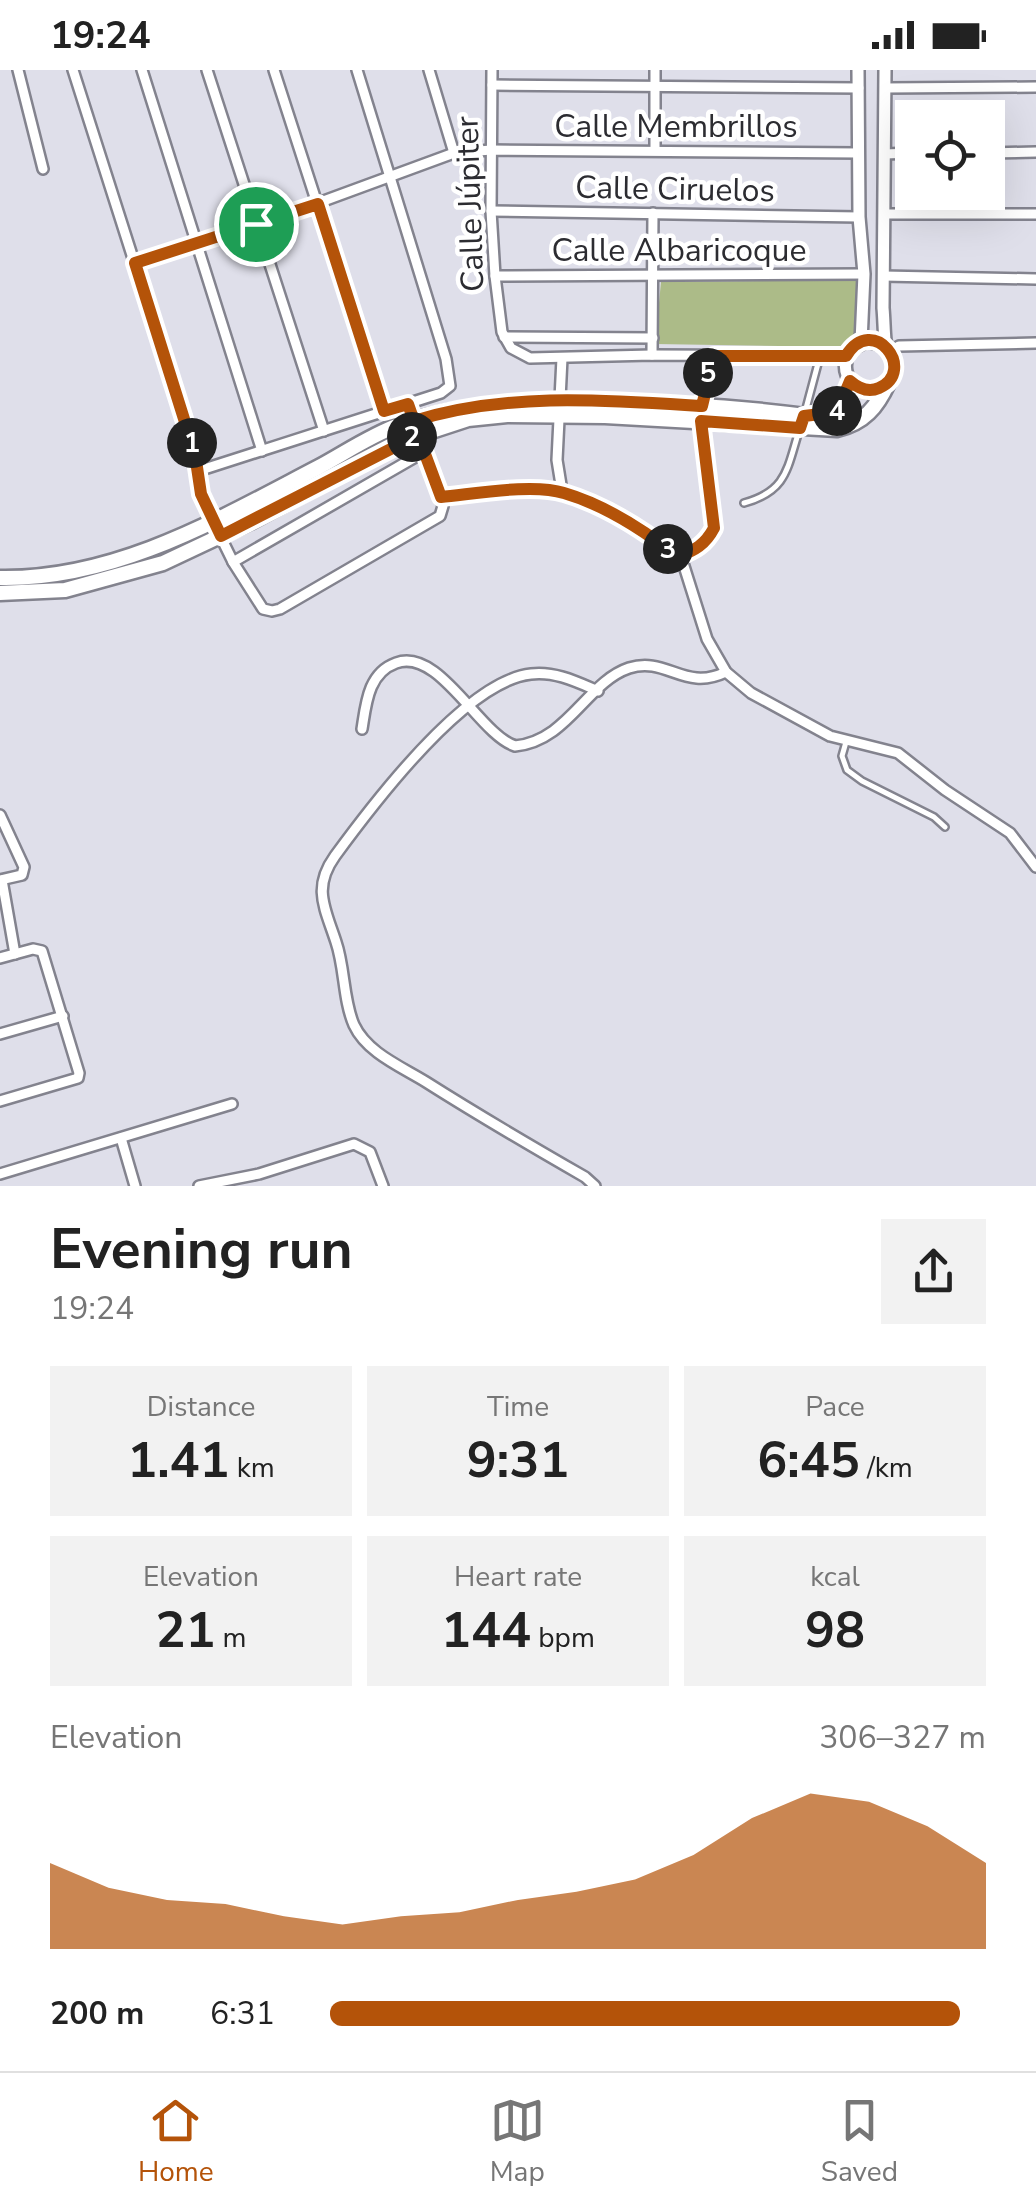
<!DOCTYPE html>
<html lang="en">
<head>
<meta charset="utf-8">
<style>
	:root { --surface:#fff; --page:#f2f2f2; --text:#222; --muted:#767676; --line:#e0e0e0; --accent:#b45309 }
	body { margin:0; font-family:"Nunito Sans",sans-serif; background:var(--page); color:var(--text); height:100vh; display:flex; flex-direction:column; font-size:38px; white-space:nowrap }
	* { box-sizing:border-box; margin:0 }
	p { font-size:32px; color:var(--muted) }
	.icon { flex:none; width:55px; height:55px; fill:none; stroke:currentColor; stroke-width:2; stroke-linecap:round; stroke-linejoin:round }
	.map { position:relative; height:1116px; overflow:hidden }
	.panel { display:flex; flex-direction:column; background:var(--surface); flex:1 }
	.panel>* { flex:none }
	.tools { position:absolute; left:895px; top:30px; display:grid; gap:20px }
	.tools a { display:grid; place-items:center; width:110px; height:110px; border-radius:0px; background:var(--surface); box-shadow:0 10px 40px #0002; font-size:50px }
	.pin { position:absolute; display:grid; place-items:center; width:85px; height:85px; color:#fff; margin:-42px; border:5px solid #fff; border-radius:50%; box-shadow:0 2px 10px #0007 }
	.km { position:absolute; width:50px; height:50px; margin:-25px; border-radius:50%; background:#222; color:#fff; font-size:28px; line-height:50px; text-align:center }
	.round { display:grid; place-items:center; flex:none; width:105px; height:105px; border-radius:0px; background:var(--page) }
	.headline { display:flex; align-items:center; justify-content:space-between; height:170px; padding:0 50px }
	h1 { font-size:55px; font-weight:700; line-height:75px }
	.figures { display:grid; grid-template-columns:repeat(3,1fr); gap:15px; height:170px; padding:10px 50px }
	.figures div { display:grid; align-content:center; border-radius:0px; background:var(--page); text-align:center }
	.figures b { font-size:50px; font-weight:700 }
	.figures small { font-size:28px; font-weight:400 }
	.figures p { font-size:28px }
	.chart { height:280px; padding:20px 50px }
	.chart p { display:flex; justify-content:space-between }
	.chart svg { width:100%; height:180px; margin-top:10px; fill:var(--accent); opacity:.7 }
	ul { padding:0 50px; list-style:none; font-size:32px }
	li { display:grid; grid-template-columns:160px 120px 1fr; align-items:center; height:75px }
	li i { height:25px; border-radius:12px; background:var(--accent) }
	.status { display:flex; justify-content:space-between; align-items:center; height:70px; padding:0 50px; background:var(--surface); direction:ltr }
	.status svg { height:28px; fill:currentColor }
	.dock { display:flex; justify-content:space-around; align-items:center; height:140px; border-top:2px solid var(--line); background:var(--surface); font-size:28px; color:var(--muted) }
	.dock a { display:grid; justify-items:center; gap:5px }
	.dock .active { color:var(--accent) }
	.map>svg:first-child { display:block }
	.green { fill:#acbb88 }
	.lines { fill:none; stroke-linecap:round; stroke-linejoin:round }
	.service-casing { stroke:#83838e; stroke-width:10 }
	.minor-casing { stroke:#83838e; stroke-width:14 }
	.tertiary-casing { stroke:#83838e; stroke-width:16 }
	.primary-casing { stroke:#83838e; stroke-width:19 }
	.service { stroke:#fff; stroke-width:5 }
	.minor { stroke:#fff; stroke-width:9 }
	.tertiary { stroke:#fff; stroke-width:11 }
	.primary { stroke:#fff; stroke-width:14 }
	.route-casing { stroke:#fff; stroke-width:20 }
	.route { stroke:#b45309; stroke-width:12 }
	.labels { text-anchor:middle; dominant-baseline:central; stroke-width:9; stroke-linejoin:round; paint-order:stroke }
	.street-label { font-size:32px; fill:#2c2c31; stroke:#fff }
</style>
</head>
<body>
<div class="status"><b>19:24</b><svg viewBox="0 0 49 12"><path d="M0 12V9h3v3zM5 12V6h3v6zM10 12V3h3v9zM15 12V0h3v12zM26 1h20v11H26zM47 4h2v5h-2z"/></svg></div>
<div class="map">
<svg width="1036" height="1116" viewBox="0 0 1036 1116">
	<rect width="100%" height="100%" fill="#dfdfea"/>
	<polygon class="green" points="856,210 858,265 847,277 655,274 661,212"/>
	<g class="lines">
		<g class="service-casing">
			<g id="service">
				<polyline points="702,334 713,287"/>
				<polyline points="804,346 820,286"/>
				<path d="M 744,433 C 787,421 787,399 799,361"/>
				<path d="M 678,487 C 695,480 705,475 714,458 L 701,355"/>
				<polyline points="846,672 842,686 847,700 862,711 934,747 945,757"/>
			</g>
		</g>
		<g class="minor-casing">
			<g id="minor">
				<polyline points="18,0 43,99"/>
				<polyline points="73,0 195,383 203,431 233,492 263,539 272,541 280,539 440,446 443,436 441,427 408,333"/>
				<polyline points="142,0 262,381"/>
				<polyline points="207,0 324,361"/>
				<polyline points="274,0 384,341"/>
				<polyline points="429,0 454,83"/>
				<polyline points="492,0 491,141 495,206 502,262 511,278 530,288 652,285 846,286"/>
				<polyline points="492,15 859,18"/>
				<polyline points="885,18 1036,17"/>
				<polyline points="655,80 655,0"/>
				<polyline points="988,83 1036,82"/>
				<polyline points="885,84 912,83"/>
				<polyline points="491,141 859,147"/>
				<polyline points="885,144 1036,144"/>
				<polyline points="135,193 318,133 454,83 491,80 859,83"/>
				<polyline points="495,206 864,204"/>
				<polyline points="883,206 1036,209"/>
				<polyline points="504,267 653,268"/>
				<polyline points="890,281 899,276 1036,273"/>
				<polyline points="652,285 653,143"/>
				<polyline points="198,401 441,323 450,316 446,289 357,0"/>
				<polyline points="562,421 557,390 562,288"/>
				<path d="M 441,427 C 480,423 520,416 558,421 C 587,425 669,472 684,496 L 707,569 L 726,602 L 751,623 L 830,666 L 898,683 L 945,720 L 1010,763 L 1036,797"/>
				<polyline points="233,492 424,382"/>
				<path d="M 362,659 C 366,634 368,603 396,593 C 439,577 479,664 515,676 C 568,671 587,612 629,598 C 667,586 684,622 726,602"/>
				<polyline points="0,745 24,797 22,805 0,810"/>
				<polyline points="2,810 15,884"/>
				<polyline points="0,888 33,879 42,881 79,1003 78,1008 0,1031"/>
				<polyline points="0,964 63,946"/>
				<polyline points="121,1068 135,1116"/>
				<polyline points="0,1104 232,1034"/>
				<polyline points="199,1116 259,1104 354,1074 370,1082 383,1116"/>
				<path d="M 595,1116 L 585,1107 C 531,1076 478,1045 426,1012 C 402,997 367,983 354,955 C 343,930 345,898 336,872 C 325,838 312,818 335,786 C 373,734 466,611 531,604 C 555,601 577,612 598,621"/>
			</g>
		</g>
		<g class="tertiary-casing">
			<g id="tertiary">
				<polyline points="858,0 859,147 864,204 861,272"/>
				<path d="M 885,0 L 883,238 C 884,249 884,260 885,270 C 887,281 896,288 894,300 C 887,335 829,320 850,280 L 867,271 L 886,276"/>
			</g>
		</g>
		<g class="primary-casing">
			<g id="primary">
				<path d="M 0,508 C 116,510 219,449 319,397 C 345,383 371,365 399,355 C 464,333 527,332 594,332 C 668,333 741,337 813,347 L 837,342 L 850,311"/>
				<path d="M 0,523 L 65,520 L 163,493 L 250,452 L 404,370 L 468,349 L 507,345 L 605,346 L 837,359 C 864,353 877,337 888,313"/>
			</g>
		</g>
		<use href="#service" class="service"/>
		<use href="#minor" class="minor"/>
		<use href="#tertiary" class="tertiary"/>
		<use href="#primary" class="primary"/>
	</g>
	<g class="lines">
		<g class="route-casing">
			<path id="route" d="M 318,134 L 384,341 L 408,334 L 414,351 C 506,322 606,330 702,336 L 714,286 L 846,286 C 873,242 918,301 879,318 C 868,323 858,318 850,311 L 837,342 L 804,346 L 800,358 L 701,351 L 714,458 C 705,475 695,480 678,487 C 645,461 605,435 564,423 C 533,413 474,424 441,427 L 418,365 L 221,466 L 201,424 L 195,384 L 135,193 Z"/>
		</g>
		<use href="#route" class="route"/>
	</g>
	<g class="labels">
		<g class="street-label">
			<text x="676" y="56">Calle Membrillos</text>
			<text transform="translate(675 119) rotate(1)">Calle Ciruelos</text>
			<text transform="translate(470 134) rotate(-92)">Calle Júpiter</text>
			<text x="679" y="180">Calle Albaricoque</text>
		</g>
	</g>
</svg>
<div class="tools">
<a><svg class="icon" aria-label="locate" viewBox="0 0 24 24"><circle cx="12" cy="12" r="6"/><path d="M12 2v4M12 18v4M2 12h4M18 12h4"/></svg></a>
</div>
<div class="pin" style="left:256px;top:154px;background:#1e9e55"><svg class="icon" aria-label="arrive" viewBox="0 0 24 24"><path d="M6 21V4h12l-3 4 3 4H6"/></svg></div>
<b class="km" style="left:192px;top:373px">1</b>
<b class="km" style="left:412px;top:367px">2</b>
<b class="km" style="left:668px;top:479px">3</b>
<b class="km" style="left:837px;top:341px">4</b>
<b class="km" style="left:708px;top:303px">5</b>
</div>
<section class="panel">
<div class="headline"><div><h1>Evening run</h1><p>19:24</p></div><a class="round"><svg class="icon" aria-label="share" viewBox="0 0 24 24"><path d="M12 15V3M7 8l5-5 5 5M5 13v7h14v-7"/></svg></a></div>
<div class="figures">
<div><p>Distance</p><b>1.41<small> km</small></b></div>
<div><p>Time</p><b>9:31</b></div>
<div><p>Pace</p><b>6:45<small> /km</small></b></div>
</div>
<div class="figures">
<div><p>Elevation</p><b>21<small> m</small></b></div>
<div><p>Heart rate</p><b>144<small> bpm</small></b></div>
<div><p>kcal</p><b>98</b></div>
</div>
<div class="chart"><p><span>Elevation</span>306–327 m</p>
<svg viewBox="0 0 160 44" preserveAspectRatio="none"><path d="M0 44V23L10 29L20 32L30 33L40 36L50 38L60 36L70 35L80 32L90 30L100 27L110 21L120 12L130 6L140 8L150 14L160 23V44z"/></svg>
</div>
<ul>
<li><b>200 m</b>6:31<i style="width:96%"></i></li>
</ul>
</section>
<nav class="dock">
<a class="active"><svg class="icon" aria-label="home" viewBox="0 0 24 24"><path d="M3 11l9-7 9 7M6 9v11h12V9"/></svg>Home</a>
<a><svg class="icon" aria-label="map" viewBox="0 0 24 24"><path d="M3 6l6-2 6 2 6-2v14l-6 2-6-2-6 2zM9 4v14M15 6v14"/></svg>Map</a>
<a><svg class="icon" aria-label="saved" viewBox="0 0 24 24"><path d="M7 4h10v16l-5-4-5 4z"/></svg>Saved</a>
</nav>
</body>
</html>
